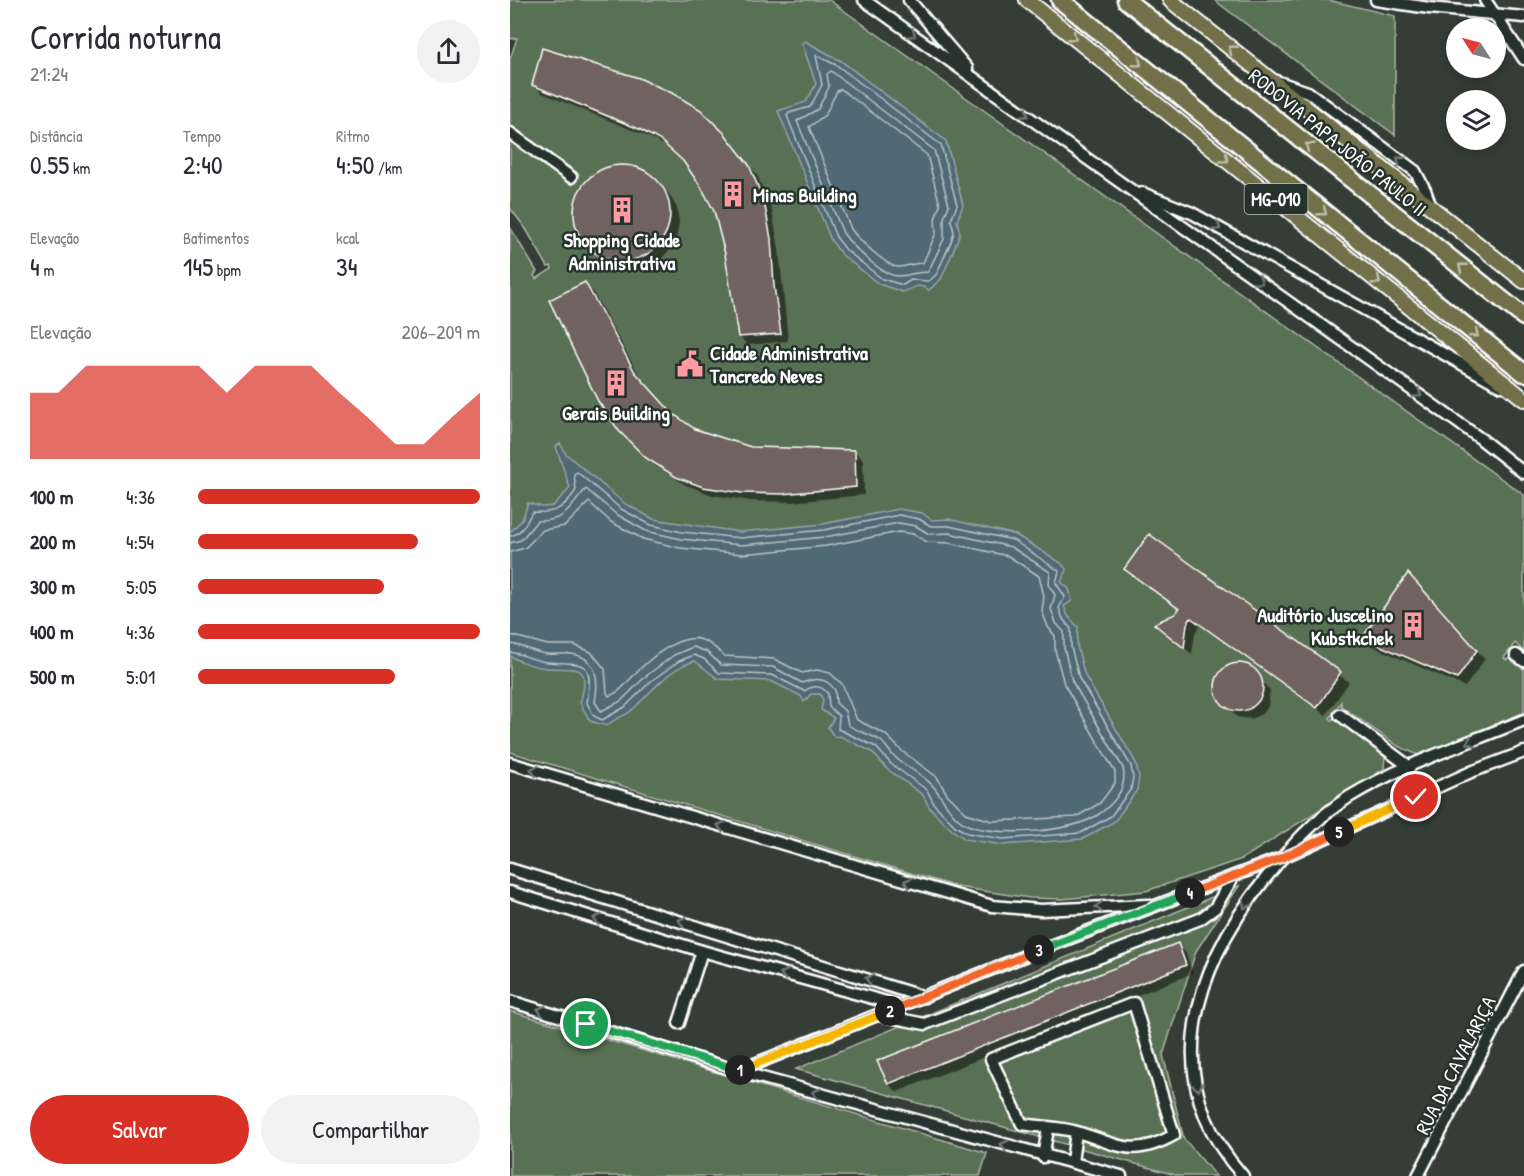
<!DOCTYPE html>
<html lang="pt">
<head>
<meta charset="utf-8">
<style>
	:root { --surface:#fff; --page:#f2f2f3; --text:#2b2b33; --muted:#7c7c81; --accent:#d93025 }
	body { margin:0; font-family:"Patrick Hand",sans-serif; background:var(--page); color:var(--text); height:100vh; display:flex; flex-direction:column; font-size:22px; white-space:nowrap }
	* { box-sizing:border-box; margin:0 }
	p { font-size:20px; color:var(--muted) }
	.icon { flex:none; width:33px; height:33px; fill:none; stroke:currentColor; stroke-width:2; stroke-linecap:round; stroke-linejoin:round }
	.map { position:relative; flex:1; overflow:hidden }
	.drawer { display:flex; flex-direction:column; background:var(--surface); width:510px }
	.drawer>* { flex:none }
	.needle { width:39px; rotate:306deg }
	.tools { position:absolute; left:936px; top:18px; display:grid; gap:12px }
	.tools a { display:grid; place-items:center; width:60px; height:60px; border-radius:50%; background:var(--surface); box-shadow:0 3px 15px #0003; font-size:30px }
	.pin { position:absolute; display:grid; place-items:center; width:51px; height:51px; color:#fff; margin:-26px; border:3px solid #fff; border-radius:50%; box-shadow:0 2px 6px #0007 }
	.km { position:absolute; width:30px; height:30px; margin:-15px; border-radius:50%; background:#222; color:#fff; font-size:16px; line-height:30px; text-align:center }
	.round { display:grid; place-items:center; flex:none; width:63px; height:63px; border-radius:32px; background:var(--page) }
	.headline { display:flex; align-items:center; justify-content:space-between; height:102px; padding:0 30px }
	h1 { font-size:33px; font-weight:600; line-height:45px }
	.stats { display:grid; grid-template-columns:repeat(3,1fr); gap:9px; height:102px; padding:6px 30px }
	.stats div { display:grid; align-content:center }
	.stats b { font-size:26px; font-weight:600 }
	.stats small { font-size:16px; font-weight:400 }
	.stats p { font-size:16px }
	.chart { height:168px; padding:12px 30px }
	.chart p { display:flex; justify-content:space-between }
	.chart svg { width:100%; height:108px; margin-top:6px; fill:var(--accent); opacity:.7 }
	.primary-button { display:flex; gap:12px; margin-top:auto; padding:12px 30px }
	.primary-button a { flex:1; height:69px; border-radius:36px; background:var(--accent); color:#fff; font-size:24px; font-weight:600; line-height:69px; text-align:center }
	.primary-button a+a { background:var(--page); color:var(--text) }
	ul { padding:0 30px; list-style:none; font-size:20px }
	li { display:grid; grid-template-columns:96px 72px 1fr; align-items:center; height:45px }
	li i { height:15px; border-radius:8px; background:var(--accent) }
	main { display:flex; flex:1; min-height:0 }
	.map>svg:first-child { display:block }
	.green { fill:#596f53; stroke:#acb7a9; stroke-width:1.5 }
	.water { fill:#506a75; stroke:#96a6ac; stroke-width:1.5 }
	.shadow { fill:#0007 }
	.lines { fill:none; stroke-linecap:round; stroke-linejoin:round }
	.shore { stroke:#b9c3c8; stroke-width:1.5 }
	.building { fill:#70645f; stroke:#fff; stroke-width:1.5 }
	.minor-casing { stroke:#fff; stroke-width:15 }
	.major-casing { stroke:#fff; stroke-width:18 }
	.highway-casing { stroke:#fff; stroke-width:21 }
	.minor { stroke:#26332d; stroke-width:10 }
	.major { stroke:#71704a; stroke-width:14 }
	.highway { stroke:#71704a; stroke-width:16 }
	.oneway { stroke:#727a76 }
	.oneway2 { stroke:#bfbfae }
	.split-1-casing { stroke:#fff; stroke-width:12 }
	.split-2-casing { stroke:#fff; stroke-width:12 }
	.split-3-casing { stroke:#fff; stroke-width:12 }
	.split-4-casing { stroke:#fff; stroke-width:12 }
	.split-5-casing { stroke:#fff; stroke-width:12 }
	.split-6-casing { stroke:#fff; stroke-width:12 }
	.split-1 { stroke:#22a559; stroke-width:8 }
	.split-2 { stroke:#f5b400; stroke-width:8 }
	.split-3 { stroke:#f0652b; stroke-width:8 }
	.split-4 { stroke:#22a559; stroke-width:8 }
	.split-5 { stroke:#f0652b; stroke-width:8 }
	.split-6 { stroke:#f5b400; stroke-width:8 }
	.labels { text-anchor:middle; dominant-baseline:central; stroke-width:5; stroke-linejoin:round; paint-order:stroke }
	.shield { fill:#26332d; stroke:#bec2c0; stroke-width:1.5 }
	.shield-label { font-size:18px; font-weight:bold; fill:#fff }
	.street-label { font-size:20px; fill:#fff; stroke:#26332d }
	.poi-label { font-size:20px; font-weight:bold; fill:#fff; stroke:#26332d; text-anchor:start }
</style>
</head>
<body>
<main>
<section class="drawer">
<div class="headline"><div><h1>Corrida noturna</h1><p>21:24</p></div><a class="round"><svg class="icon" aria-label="share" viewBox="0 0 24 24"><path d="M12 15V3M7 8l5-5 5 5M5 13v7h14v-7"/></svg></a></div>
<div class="stats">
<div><p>Distância</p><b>0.55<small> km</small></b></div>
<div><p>Tempo</p><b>2:40</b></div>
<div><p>Ritmo</p><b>4:50<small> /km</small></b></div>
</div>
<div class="stats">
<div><p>Elevação</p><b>4<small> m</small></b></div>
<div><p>Batimentos</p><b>145<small> bpm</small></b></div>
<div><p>kcal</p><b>34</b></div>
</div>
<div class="chart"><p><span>Elevação</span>206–209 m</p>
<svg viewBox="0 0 160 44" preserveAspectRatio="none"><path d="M0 44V17L10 17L20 6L30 6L40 6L50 6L60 6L70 17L80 6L90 6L100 6L110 17L120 27L130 38L140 38L150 27L160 17V44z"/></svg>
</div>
<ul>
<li><b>100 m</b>4:36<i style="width:100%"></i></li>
<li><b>200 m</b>4:54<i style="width:78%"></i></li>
<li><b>300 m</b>5:05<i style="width:66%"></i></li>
<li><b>400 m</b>4:36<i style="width:100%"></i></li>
<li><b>500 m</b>5:01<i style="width:70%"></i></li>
</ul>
<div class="primary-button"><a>Salvar</a><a>Compartilhar</a></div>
</section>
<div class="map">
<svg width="1014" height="1176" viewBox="0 0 1014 1176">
	<rect width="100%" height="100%" fill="#353d37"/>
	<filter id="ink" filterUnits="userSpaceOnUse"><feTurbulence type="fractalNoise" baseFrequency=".0167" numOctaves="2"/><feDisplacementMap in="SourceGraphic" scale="12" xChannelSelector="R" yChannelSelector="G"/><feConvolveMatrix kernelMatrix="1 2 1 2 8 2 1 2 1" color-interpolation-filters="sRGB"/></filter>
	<g filter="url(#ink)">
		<g class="green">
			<polygon points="0,0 319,0 1014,495 1014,652 1005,643 994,658 997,660 999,658 1014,669 1014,713 908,755 888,746 831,706 831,702 820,718 822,720 824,717 870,750 875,754 874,769 732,859 636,891 552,899 520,898 447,887 0,752 0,227 27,272 24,275 26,279 42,269 41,266 38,267 16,229 0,208 0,142 62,185 69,174 0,125 0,59 7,38 0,39"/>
			<polygon points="704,0 818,0 885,16 885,135"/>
			<polygon points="729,886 686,951 653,1055 674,1139 706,1176 669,1176 286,1069"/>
			<polygon points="0,1011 477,1153 470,1176 0,1176"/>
		</g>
		<g class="water">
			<path d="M 295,41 L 331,61 L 436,141 L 453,205 L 447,221 L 450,233 L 442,254 L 431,279 L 419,290 C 406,282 404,289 392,292 L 369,284 L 331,254 L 321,240 L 268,111 L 296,102 L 306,84 L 292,43 Z"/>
			<path d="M 50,443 L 56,454 L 114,503 L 143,519 L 230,532 L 313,524 L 389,509 L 412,513 L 422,520 L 438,519 L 506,535 L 551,563 L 557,570 L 551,582 L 559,589 L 562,601 L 554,606 L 558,616 L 568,627 L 567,646 L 575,676 L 626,763 L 629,777 L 627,790 L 605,821 L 573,839 L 493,845 L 455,839 L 442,830 L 419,807 L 413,795 L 377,769 L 362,752 L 330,736 L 324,737 L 318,727 L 324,718 L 311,710 L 313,700 L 310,694 L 301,694 L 294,702 L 291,696 L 261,681 L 208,679 L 185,661 C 158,668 141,693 121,711 C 113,717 104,718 97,726 L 80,721 L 70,703 C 82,662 67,670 37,668 C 25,667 10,662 0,656 L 0,532 L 12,520 L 18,503 L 32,507 L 43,506 L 60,488 L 46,447 Z"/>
		</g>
		<g class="shadow">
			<polygon points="23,85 190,111 223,144 247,175 262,211 269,249 278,341 237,345 229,336 216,253 206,211 193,186 175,162 161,149 139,137 32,93"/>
			<polygon points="109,166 125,168 139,174 159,194 167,208 169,223 166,239 158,252 147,263 132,269 117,270 102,266 89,257 71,236 66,221 66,205 71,191 81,178 94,170"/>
			<polygon points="74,284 83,292 133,382 163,415 184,431 240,449 345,451 353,460 354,495 281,502 241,501 202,495 176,485 146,466 110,430"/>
			<polygon points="639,536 839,682 816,715 690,625 685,633 682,654 646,625 666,615 670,610 616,569"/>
			<polygon points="906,584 975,659 955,687 862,646 854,638"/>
			<polygon points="727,665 742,669 760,691 758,706 754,713 741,719 727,717 708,697 706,690 706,683 714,670"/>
			<polygon points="668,945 676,953 683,973 387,1092 379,1084"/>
		</g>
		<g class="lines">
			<g class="shore">
				<polygon points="306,55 328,66 431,145 447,205 441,220 444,232 441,242 426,275 419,281 401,280 393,285 372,279 336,250 326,237 277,116 279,113 300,107 312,85"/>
				<path d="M 321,71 L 424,150 L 439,205 L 434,218 L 434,239 L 418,272 C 407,272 399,275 389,276 C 373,277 342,246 333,233 L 287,121 L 308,109 L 319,87 L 317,74 Z"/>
				<path d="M 331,89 L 417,155 L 430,205 L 425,219 L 426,233 L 413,263 C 405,263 397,266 389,267 C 378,268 347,238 341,229 L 299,127 L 315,115 L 327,91 Z"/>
				<path d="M 0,536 C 12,534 17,521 22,512 C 44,514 54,509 66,490 L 64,474 L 67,472 L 111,509 L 141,525 L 172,532 L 231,538 L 314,530 L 389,515 L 409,519 L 421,526 L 439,526 L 503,540 L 549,571 L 546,583 L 555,597 L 549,608 L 553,619 L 561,629 L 561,647 L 569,678 L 621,766 L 623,777 L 621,789 L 601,816 L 571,833 L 493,839 L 457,833 L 445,826 L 424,804 L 417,790 L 381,764 L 366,747 L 328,729 L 329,716 L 319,707 L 318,694 C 311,684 303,686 294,691 L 262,675 L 209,673 L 194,659 L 184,655 L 169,661 L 141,681 L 115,707 L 92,720 L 84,716 L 77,703 C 84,658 75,665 37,662 C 24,661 13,654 0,652"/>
				<path d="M 0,543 L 11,540 L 27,521 C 59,521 58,508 76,489 L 106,514 L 136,531 L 171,539 L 232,545 L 315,537 L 389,523 L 406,526 L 419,534 L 439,533 L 501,547 L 540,572 L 539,585 L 545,595 L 541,609 L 546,623 L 554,632 L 554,648 L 562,681 L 613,768 C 618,789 602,806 586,816 C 557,833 491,836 460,826 C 442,820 434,799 423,786 C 413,774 397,768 386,758 C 380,754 377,746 371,741 C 361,734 348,732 338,725 L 335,711 L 326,703 L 325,690 C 316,677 305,678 292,683 L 263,667 L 211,665 L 197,652 L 183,647 L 164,655 L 136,676 L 111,701 L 91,711 L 85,702 C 89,681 88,657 61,654 C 53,653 45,655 37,654 C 24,653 13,645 0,644"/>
				<path d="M 0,552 L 15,548 L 33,530 L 55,526 L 79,502 L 101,522 L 133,539 L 170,548 L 232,554 L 316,546 L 389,532 L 403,534 L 417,542 L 439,543 L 498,556 L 529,576 L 534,596 L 532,611 L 538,627 L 545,636 L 545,650 L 554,684 L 605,772 L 605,783 L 590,803 L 566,817 L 482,821 L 456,813 L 437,794 L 427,777 L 392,751 L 375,734 L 347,720 L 332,684 L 320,673 L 307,670 L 292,673 L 264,659 L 214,656 C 207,650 202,643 192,640 C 170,632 138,660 124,675 C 116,683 110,693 99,696 L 97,693 L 95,669 L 81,652 L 64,645 L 38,645 L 0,635"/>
			</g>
		</g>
		<g class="building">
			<polygon points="32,48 129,78 162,93 191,110 215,134 239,165 254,201 261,239 264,286 271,334 228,337 215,254 204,211 191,187 173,161 151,141 129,129 22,85"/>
			<circle cx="112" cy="213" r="48"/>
			<polygon points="75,282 125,372 162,413 185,429 241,447 345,450 346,487 272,494 232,493 193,487 166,477 136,458 109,431 88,401 39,300"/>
			<polygon points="639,534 831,672 807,708 681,618 677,624 674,648 644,624 665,614 669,609 614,569"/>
			<polygon points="898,573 967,650 947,679 852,638"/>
			<circle cx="729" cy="687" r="24"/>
			<polygon points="668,943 676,965 378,1084 367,1061"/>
		</g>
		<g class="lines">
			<g class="minor-casing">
				<g id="minor">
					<polyline points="354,0 971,439 1014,473"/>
					<polyline points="399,0 457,68"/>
					<polyline points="866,0 919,8 1014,17"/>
					<polyline points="975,0 1014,59"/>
					<polyline points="763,80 798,92 905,171 915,190 921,207"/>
					<polyline points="0,133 61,177"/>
					<polyline points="632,193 682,213 991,386"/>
					<polyline points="1006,655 1014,661"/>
					<polyline points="830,715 900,767"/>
					<polyline points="0,763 482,906 531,910 638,905"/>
					<polyline points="0,869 414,997"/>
					<polyline points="0,892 192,951 391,1006"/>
					<polyline points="0,1001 227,1071 611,1176"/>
					<path d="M 624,1003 L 664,1135 C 621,1159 608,1144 567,1132 C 550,1127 530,1127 512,1124 L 481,1059 Z"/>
					<polyline points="369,1015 415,1024 690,919 705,908 723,877"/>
					<polyline points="169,1023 192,951"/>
					<polyline points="227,1071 537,947 771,858 961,772 1014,752"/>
					<polyline points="533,1157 538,1129"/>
					<polyline points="562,1162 566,1132"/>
					<path d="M 733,1176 C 647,1080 683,970 755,879 C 781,846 803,820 839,797 C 893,764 956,744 1014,720"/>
					<polyline points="908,1176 1014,971"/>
				</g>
			</g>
			<g class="major-casing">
				<g id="major">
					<polyline points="517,0 1014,399"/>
					<polyline points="660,0 1014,281"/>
				</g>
			</g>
			<g class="highway-casing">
				<g id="highway">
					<polyline points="550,0 1014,373"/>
					<polyline points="616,0 1014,317"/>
				</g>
			</g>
			<use href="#minor" class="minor"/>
			<use href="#major" class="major"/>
			<use href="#highway" class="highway"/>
		</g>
		<defs><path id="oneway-chevron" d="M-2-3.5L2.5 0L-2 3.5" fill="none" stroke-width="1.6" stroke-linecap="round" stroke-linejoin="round" transform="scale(1.5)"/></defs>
		<g class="oneway">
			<use href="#oneway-chevron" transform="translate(402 34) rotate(35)"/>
			<use href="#oneway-chevron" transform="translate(515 114) rotate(36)"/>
			<use href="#oneway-chevron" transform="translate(890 160) rotate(-142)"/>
			<use href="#oneway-chevron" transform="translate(707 227) rotate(29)"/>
			<use href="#oneway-chevron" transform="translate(749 281) rotate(35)"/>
			<use href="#oneway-chevron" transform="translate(908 394) rotate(35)"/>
			<use href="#oneway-chevron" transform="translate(960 742) rotate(158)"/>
			<use href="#oneway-chevron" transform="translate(24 770) rotate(-163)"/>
			<use href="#oneway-chevron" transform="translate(211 826) rotate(-163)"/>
			<use href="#oneway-chevron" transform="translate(398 882) rotate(-163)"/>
			<use href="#oneway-chevron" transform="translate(736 905) rotate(123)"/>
			<use href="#oneway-chevron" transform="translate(589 907) rotate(178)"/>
			<use href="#oneway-chevron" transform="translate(87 919) rotate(-163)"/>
			<use href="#oneway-chevron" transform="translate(172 921) rotate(-163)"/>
			<use href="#oneway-chevron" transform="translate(274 974) rotate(-164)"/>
			<use href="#oneway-chevron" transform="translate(359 979) rotate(-162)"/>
			<use href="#oneway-chevron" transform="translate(31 1010) rotate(-163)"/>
			<use href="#oneway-chevron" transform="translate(688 1087) rotate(77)"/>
			<use href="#oneway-chevron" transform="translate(306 1093) rotate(-165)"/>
			<use href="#oneway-chevron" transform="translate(494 1145) rotate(-165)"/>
		</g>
		<g class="oneway2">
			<use href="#oneway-chevron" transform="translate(563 37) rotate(39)"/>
			<use href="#oneway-chevron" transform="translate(722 49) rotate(-141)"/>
			<use href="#oneway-chevron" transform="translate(628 63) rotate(39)"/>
			<use href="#oneway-chevron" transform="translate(799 146) rotate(-141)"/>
			<use href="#oneway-chevron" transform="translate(715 159) rotate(39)"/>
			<use href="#oneway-chevron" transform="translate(813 212) rotate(39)"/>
			<use href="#oneway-chevron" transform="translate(952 267) rotate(-141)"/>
			<use href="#oneway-chevron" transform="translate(867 281) rotate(39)"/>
			<use href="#oneway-chevron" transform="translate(965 334) rotate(39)"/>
		</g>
	</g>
	<g class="lines" filter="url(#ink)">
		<g class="split-1-casing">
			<polyline id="split-1" points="76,1024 230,1070"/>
		</g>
		<g class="split-2-casing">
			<polyline id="split-2" points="230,1070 380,1011"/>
		</g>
		<g class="split-3-casing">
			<polyline id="split-3" points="380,1011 529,950"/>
		</g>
		<g class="split-4-casing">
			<polyline id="split-4" points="529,950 680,893"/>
		</g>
		<g class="split-5-casing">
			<polyline id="split-5" points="680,893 771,858 829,832"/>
		</g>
		<g class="split-6-casing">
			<polyline id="split-6" points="829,832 906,797"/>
		</g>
		<use href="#split-1" class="split-1"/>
		<use href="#split-2" class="split-2"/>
		<use href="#split-3" class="split-3"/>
		<use href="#split-4" class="split-4"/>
		<use href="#split-5" class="split-5"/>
		<use href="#split-6" class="split-6"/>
	</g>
	<defs>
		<g id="building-bare" transform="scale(2.07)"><path d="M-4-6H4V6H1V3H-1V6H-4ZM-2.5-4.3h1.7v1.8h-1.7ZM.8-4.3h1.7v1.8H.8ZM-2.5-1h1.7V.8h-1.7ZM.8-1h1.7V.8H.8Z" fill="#ff9aa2" stroke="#26332d" stroke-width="2.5" paint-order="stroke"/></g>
		<g id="civic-bare" transform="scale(2.07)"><path d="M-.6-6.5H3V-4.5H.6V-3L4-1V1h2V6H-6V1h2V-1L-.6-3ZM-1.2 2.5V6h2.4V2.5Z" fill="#ff9aa2" stroke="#26332d" stroke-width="2.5" paint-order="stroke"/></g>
	</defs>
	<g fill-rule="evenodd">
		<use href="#building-bare" x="223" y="194"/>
		<use href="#building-bare" x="112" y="210"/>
		<use href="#civic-bare" x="180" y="364"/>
		<use href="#building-bare" x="106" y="383"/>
		<use href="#building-bare" x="903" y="625"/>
	</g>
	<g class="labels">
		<rect class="shield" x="734.5" y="184" width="63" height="30" rx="4.5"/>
		<g class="shield-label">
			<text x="766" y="199">MG-010</text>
		</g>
		<g class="street-label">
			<text transform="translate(828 142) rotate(39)">RODOVIA PAPA JOÃO PAULO II</text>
			<text transform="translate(945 1065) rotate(-63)">RUA DA CAVALARIÇA</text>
		</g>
		<g class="poi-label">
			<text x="243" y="194">Minas Building</text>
			<text x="112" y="239" text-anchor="middle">Shopping Cidade<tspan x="112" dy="23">Administrativa</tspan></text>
			<text x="200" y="352">Cidade Administrativa<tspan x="200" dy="23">Tancredo Neves</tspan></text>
			<text x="106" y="412" text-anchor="middle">Gerais Building</text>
			<text x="883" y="614" text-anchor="end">Auditório Juscelino<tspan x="883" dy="23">Kubstkchek</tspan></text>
		</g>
	</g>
</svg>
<div class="tools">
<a><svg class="needle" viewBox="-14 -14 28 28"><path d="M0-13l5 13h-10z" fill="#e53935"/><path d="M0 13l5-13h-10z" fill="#7c7c81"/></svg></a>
<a><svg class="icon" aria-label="layers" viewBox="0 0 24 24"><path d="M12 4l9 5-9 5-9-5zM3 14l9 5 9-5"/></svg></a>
</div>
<div class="pin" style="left:76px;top:1024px;background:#1e9e55"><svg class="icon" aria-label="arrive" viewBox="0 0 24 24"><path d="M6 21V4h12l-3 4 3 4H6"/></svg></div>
<div class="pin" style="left:906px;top:797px;background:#d93025"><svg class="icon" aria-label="check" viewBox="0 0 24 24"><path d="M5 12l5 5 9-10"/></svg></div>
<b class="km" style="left:230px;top:1070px">1</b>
<b class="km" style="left:380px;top:1011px">2</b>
<b class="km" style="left:529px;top:950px">3</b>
<b class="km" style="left:680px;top:893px">4</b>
<b class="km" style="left:829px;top:832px">5</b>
</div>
</main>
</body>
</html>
